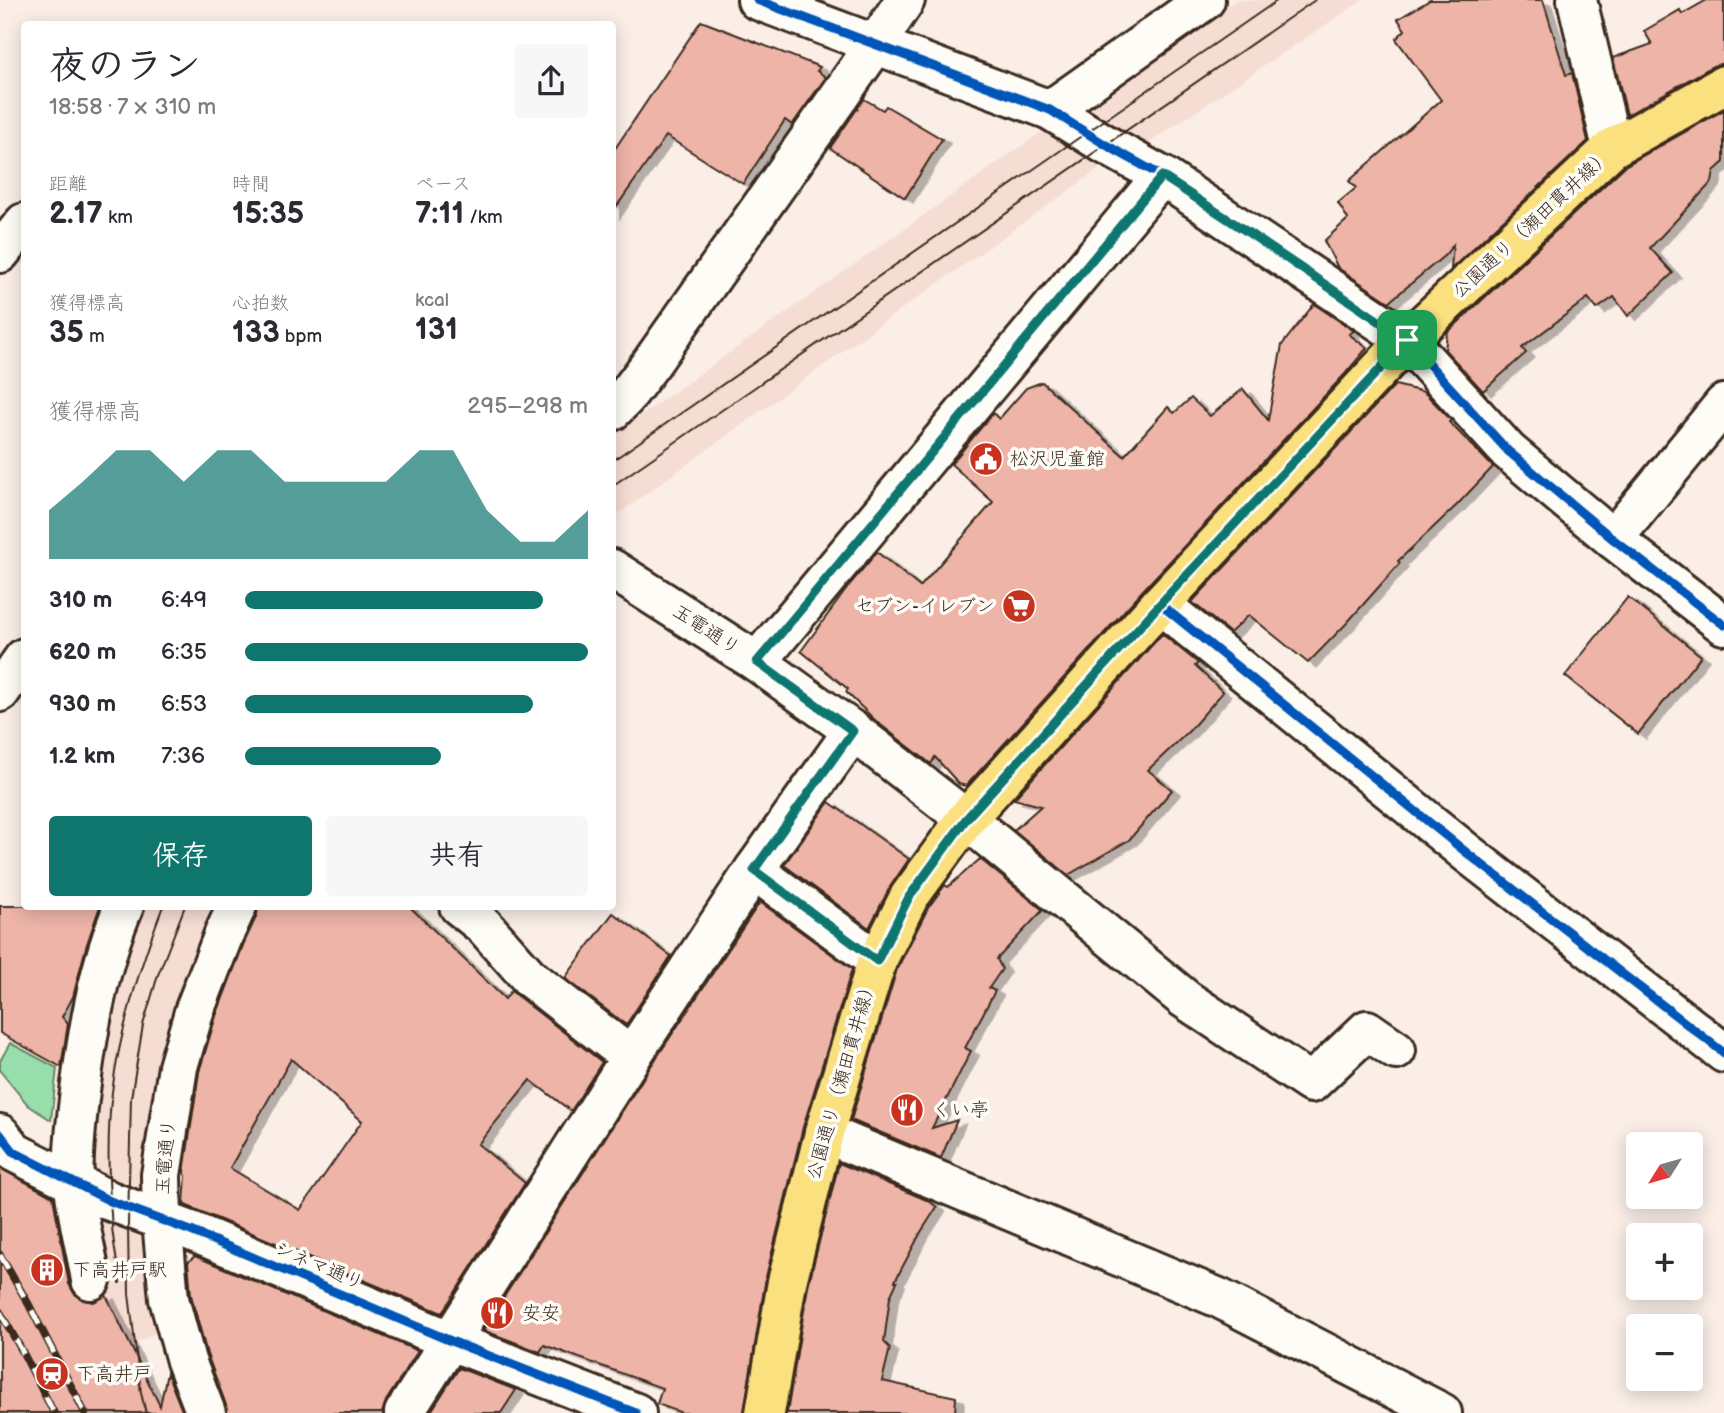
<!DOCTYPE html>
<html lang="ja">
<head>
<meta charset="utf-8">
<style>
	:root { --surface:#fff; --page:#f7f7f7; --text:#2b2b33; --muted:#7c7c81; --accent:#0f766e }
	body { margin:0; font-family:"Balsamiq Sans","Klee One",sans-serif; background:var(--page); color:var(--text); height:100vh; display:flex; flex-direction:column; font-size:26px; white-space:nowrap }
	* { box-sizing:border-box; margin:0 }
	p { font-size:23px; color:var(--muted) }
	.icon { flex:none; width:38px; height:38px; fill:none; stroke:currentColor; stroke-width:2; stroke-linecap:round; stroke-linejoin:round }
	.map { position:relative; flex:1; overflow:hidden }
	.drawer { position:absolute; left:21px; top:21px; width:595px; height:889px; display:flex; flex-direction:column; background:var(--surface); border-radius:7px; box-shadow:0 4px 18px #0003 }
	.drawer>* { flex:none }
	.needle { width:46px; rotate:233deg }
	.tools { position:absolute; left:1626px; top:1132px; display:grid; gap:14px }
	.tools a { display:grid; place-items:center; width:77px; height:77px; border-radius:7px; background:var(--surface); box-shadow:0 4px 18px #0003; font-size:35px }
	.pin { position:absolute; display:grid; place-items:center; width:60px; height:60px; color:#fff; margin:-30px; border-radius:14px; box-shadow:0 4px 10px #0006 }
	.round { display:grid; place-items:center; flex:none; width:74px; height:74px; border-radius:7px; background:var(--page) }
	.summary { display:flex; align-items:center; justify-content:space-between; height:119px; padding:0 28px }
	h1 { font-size:38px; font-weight:700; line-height:52px }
	.metrics { display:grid; grid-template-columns:repeat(3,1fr); gap:10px; height:119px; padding:7px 28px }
	.metrics div { display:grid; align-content:center }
	.metrics b { font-size:30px; font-weight:700 }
	.metrics small { font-size:19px; font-weight:400 }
	.metrics p { font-size:19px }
	.chart { height:196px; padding:14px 28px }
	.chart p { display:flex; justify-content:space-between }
	.chart svg { width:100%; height:126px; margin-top:7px; fill:var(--accent); opacity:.7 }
	.cta { display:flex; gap:14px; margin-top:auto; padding:14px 28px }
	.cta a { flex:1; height:80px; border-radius:7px; background:var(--accent); color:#fff; font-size:28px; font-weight:700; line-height:80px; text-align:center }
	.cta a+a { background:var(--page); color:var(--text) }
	ul { padding:0 28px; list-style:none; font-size:23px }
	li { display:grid; grid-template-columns:112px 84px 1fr; align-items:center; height:52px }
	li i { height:18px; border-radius:9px; background:var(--accent) }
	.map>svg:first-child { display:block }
	.built { fill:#f6ddd4 }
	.green { fill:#97deac; stroke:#698465; stroke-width:2 }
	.building { fill:#eeb4a8; stroke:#3b2a1e; stroke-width:2; fill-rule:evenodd; filter:url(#shadow) }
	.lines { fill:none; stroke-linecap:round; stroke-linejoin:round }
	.minor-casing { stroke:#3b2a1e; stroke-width:44 }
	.major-casing { stroke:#3b2a1e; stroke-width:44 }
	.minor { stroke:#fdfcf7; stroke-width:38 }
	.major { stroke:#fbe080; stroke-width:38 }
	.tram { stroke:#3b2a1e; stroke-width:2 }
	.rail-casing { stroke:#3b2a1e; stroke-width:8 }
	.rail { stroke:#fdfcf7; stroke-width:5; stroke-dasharray:16; stroke-linecap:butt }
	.cycleway-casing { stroke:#fdfcf7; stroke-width:13 }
	.cycleway { stroke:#0057b8; stroke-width:9 }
	.route-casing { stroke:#fff; stroke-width:14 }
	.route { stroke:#0f766e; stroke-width:9 }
	.labels { text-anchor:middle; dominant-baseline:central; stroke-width:7; stroke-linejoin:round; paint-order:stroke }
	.street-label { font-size:19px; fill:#3b2a1e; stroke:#fdfcf7 }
	.poi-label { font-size:19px; fill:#3b2a1e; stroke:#fdfcf7; text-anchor:start }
</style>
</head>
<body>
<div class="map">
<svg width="1724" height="1413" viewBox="0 0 1724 1413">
	<defs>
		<filter id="shadow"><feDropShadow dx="8" dy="4.5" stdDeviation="0" flood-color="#0004"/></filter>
	</defs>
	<rect width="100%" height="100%" fill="#faeee7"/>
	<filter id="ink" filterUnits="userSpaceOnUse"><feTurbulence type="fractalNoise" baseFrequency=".0143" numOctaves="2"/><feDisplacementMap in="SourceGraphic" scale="14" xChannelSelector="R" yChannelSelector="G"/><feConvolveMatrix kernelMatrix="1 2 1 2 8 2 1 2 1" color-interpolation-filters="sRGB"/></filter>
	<g filter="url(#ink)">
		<g class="built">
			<polygon points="1236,0 1363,0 1147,144 1139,147 1079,107"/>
			<polygon points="1047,128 1109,162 896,313 613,518 612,436"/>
			<polygon points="138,907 222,907 148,1188 137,1197 90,1175 93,1084"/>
			<polygon points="92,1211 148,1233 161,1330 131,1346 102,1285"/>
		</g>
		<polygon class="green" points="10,1043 57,1068 51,1120 28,1105 0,1071 0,1061"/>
		<g class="building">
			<polygon points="1430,0 1543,0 1566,75 1572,73 1588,141 1451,269 1453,245 1445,255 1389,302 1338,268 1324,241 1348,219 1338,203 1356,188 1349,181 1441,100 1396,39 1405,30 1398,19"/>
			<polygon points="1707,0 1724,0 1724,63 1713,66 1627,115 1613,58 1652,44 1644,31 1680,10 1682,14"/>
			<polygon points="701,21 820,67 817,71 826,77 792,125 785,120 743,184 666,136 612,213 612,153"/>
			<polygon points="864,99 883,110 886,106 942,139 905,198 830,148"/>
			<polygon points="1724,110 1724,162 1714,171 1712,182 1650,248 1673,273 1628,316 1614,297 1597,309 1588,298 1522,348 1526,353 1483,391 1445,350 1447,333 1625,166"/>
			<polygon points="1314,304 1354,331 1349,334 1367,348 1345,374 1144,589 966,786 959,784 935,757 931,764 877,722 846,692 848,689 801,651 851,583 877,552 920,587 993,502 951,464 993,413 999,419 1026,388 1042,382 1124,456 1168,407 1174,413 1191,398 1210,416 1243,389 1268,420 1282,345"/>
			<polygon points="1395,385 1424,392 1451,420 1449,422 1493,467 1457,505 1398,561 1400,563 1346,624 1308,663 1249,615 1230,633 1192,602"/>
			<polygon points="1628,597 1701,656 1638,734 1565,676"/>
			<polygon points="1162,634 1198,663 1195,666 1223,692 1189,731 1148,770 1172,790 1129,840 1068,875 1014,830 1041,806 1014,799"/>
			<polygon points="829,802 909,859 890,887 869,928 784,865"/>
			<polygon points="980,859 1043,910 997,959 1002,969 989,988 995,991 965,1048 971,1051 932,1128 957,1120 941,1158 851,1120 897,969 928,908 945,885 948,887"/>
			<polygon points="760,902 852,969 803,1127 766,1277 744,1413 682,1413 657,1404 662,1388 544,1345 540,1352 483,1330 649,1069"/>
			<polygon points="0,906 100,906 86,947 73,997 62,1017 68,1024 61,1067 0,1033"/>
			<path d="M 258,906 L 409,906 L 505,999 L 511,991 L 602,1062 L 571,1111 L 530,1080 L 478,1144 L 525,1183 L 442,1313 L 185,1205 L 184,1203 L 186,1176 L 184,1172 L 199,1072 L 216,1016 L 244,943 L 257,915 ZM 291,1059 L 362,1121 L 300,1210 L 230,1168 Z"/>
			<polygon points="613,913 671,956 626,1025 565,978"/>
			<polygon points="839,1163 929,1201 937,1207 921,1232 895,1281 897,1282 890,1297 884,1342 890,1348 882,1381 956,1397 955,1413 787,1413 808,1286"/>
			<polygon points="0,1168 53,1197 69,1284 74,1293 83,1300 94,1302 106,1295 160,1406 167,1373 183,1413 0,1413"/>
			<polygon points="195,1256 418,1351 386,1401 382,1413 227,1413 226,1405 207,1354 191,1295 188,1262"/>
			<polygon points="459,1368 516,1390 501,1413 430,1413"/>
		</g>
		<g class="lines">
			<g class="minor-casing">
				<g id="minor">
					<polyline points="757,0 1050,110 1106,145 1162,176 1407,340 1508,451 1613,539 1724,625"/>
					<polyline points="1577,0 1612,148"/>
					<polyline points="1050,110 1205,0"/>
					<polyline points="0,253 24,223"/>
					<polyline points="612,411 625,398 652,362 876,44 905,0"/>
					<polyline points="1613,539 1724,404"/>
					<polyline points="612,569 757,662 853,731 966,819 1185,999 1311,1083 1367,1030 1396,1050"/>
					<polyline points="1160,604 1467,853 1724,1053"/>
					<polyline points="757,662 1162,176"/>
					<polyline points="0,692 24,658"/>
					<polyline points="754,870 877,961"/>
					<polyline points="459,906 484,926 530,978 631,1057"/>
					<polyline points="824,1133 1219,1298 1442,1413"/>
					<polyline points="0,1134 14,1152 110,1201 191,1231 451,1341 636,1413"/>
					<path d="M 91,1280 C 86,1249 77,1217 74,1185 C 72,1157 76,1127 79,1099 C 87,1035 98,966 124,906"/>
					<polyline points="206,1413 186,1361 169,1299 162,1220 161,1175 178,1067 195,1009 224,934 237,906"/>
					<polyline points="404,1413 631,1057 754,870 853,731"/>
				</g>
			</g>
			<g class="major-casing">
				<polyline id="major" points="765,1413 787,1282 824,1133 877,961 909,897 966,819 1160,604 1407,340 1612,148 1724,85"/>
			</g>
			<use href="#minor" class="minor"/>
			<use href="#major" class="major"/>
			<g class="tram">
				<polyline points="612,461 1278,0"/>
				<polyline points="612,486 1315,0"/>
				<path d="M 120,1283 C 117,1260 112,1237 111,1214 C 108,1174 107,1132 112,1092 C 120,1028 140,966 163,906"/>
				<polyline points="146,1413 141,1393 129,1294 128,1224 131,1098 143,1025 158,975 185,906"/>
			</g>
			<g class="rail-casing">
				<g id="rail">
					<polyline points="0,1255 28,1303 85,1413"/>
					<polyline points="0,1312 21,1349 54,1413"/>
				</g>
			</g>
			<use href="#rail" class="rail"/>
			<g class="cycleway-casing">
				<g id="cycleway">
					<polyline points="757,0 1050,110 1106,145 1162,176 1407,340 1508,451 1613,539 1724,625"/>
					<polyline points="1160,604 1467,853 1724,1053"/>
					<polyline points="0,1134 14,1152 110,1201 191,1231 451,1341 636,1413"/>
				</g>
			</g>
			<use href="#cycleway" class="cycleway"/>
		</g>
	</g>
	<g class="lines" filter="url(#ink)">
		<g class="route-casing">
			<polygon id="route" points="1162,176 1243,229 1407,340 1160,604 966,819 909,897 877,961 754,870 853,731 757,662"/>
		</g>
		<use href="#route" class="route"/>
	</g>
	<defs>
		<g id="civic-disc" transform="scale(1.75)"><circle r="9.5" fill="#c8321e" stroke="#fdfcf7"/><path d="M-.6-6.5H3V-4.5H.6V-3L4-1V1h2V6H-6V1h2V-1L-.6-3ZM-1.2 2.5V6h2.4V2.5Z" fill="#fff"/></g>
		<g id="supermarket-disc" transform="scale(1.75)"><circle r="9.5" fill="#c8321e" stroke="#fdfcf7"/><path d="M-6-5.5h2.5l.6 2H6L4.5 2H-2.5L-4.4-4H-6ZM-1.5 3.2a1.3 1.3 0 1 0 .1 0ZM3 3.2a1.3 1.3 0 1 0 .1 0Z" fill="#fff"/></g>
		<g id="restaurant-disc" transform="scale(1.75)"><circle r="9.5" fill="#c8321e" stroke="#fdfcf7"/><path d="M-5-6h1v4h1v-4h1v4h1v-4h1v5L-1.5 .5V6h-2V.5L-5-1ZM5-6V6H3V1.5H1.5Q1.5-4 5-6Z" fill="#fff"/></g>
		<g id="building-disc" transform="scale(1.75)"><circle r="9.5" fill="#c8321e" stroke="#fdfcf7"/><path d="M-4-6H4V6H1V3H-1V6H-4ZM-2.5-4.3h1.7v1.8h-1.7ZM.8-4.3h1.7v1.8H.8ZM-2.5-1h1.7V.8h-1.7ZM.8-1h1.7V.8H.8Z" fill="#fff"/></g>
		<g id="station-disc" transform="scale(1.75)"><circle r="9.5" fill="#c8321e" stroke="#fdfcf7"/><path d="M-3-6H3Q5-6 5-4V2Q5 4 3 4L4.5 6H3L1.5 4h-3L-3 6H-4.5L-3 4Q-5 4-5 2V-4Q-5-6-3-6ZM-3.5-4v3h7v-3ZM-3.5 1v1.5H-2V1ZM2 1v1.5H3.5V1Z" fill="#fff"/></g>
	</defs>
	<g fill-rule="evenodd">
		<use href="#civic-disc" x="986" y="459"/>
		<use href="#supermarket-disc" x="1019" y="606"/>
		<use href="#restaurant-disc" x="907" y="1110"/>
		<use href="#building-disc" x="47" y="1270"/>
		<use href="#restaurant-disc" x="497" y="1313"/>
		<use href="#station-disc" x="52" y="1374"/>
	</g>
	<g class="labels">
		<g class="street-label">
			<text transform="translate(1532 224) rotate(-43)">公園通り（瀬田貫井線）</text>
			<text transform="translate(706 630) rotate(33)">玉電通り</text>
			<text transform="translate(842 1079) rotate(-74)">公園通り（瀬田貫井線）</text>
			<text transform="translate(166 1157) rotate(-85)">玉電通り</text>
			<text transform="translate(319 1266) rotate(23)">シネマ通り</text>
		</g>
		<g class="poi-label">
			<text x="1010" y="459">松沢児童館</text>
			<text x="995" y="606" text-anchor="end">セブン-イレブン</text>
			<text x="932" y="1110">くい亭</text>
			<text x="72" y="1270">下高井戸駅</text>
			<text x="522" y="1313">安安</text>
			<text x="76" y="1374">下高井戸</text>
		</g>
	</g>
</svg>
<div class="tools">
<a><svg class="needle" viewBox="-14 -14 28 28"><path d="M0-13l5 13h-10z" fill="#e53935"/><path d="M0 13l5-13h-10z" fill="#7c7c81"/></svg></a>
<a>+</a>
<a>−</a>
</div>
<div class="pin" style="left:1407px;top:340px;background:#1e9e55"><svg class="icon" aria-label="arrive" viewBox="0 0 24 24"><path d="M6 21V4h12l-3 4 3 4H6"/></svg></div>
<section class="drawer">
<div class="summary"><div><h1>夜のラン</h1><p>18:58 · 7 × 310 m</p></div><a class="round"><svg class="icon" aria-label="share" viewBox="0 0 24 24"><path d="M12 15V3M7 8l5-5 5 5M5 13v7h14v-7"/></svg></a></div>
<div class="metrics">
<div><p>距離</p><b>2.17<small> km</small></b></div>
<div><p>時間</p><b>15:35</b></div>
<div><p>ペース</p><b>7:11<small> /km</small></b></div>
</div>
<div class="metrics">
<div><p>獲得標高</p><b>35<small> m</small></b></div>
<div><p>心拍数</p><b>133<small> bpm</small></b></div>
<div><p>kcal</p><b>131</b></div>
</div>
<div class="chart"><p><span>獲得標高</span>295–298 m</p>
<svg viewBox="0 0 160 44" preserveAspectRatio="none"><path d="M0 44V27L10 17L20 6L30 6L40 17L50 6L60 6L70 17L80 17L90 17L100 17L110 6L120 6L130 27L140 38L150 38L160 27V44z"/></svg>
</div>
<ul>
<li><b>310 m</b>6:49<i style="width:87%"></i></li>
<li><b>620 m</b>6:35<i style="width:100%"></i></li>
<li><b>930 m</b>6:53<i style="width:84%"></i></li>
<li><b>1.2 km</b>7:36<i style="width:57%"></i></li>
</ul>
<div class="cta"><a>保存</a><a>共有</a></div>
</section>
</div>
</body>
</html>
